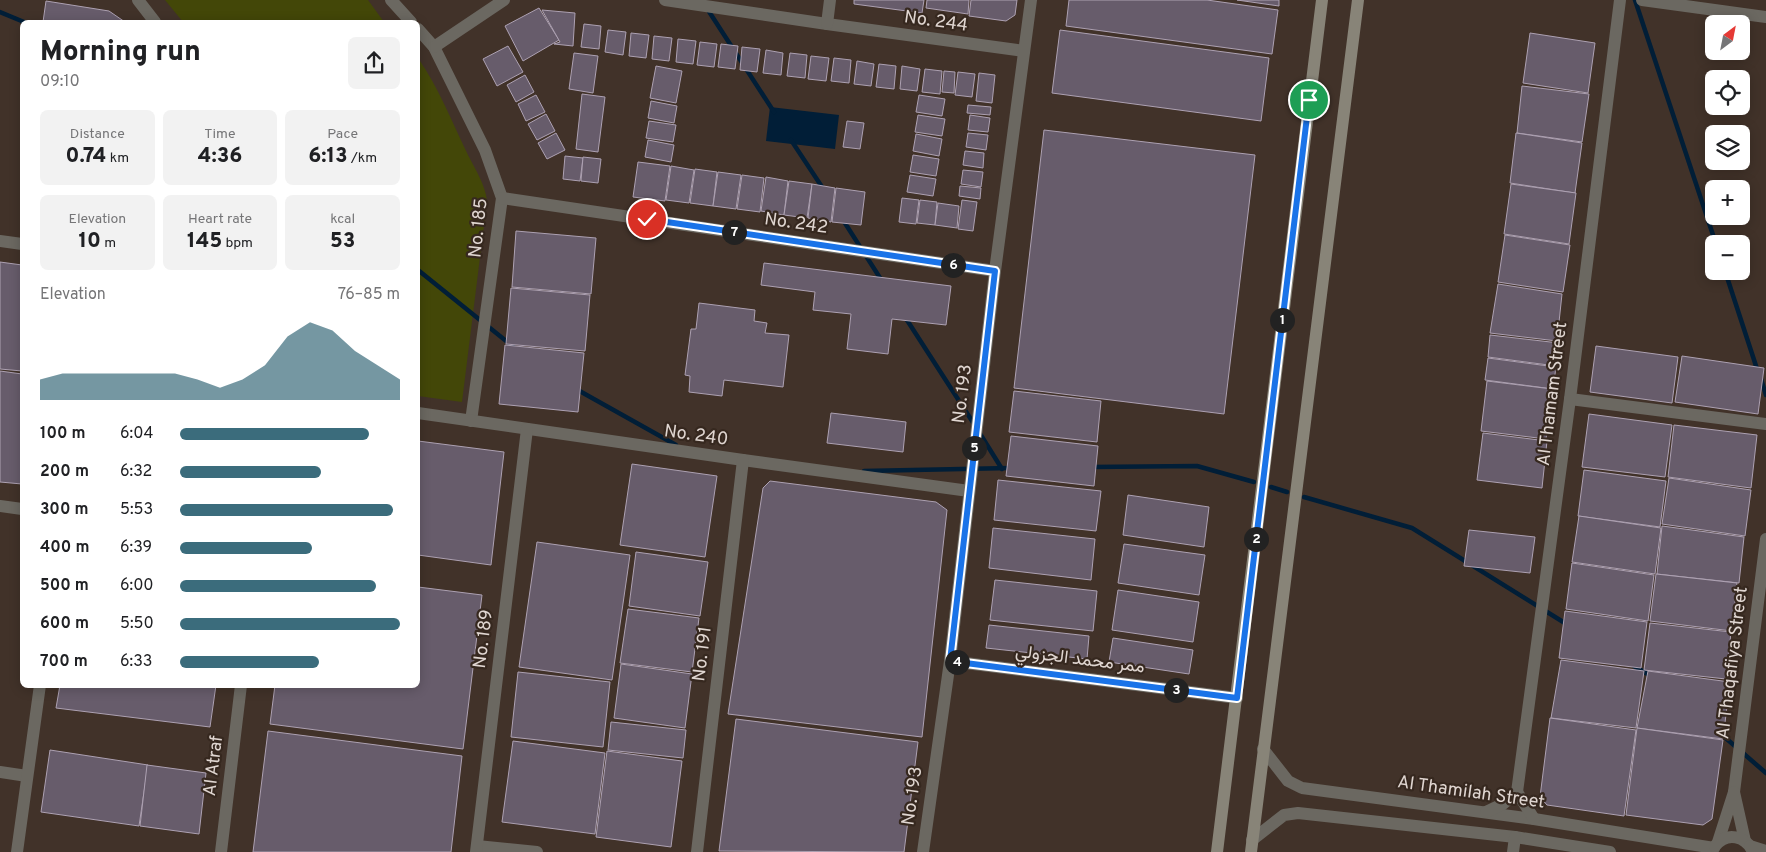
<!DOCTYPE html>
<html lang="en">
<head>
<meta charset="utf-8">
<style>
	:root { --surface:#fff; --page:#f2f2f2; --text:#202124; --muted:#757577; --accent:#3b6c7c }
	body { margin:0; font-family:Overpass,Vazirmatn,sans-serif; background:var(--page); color:var(--text); height:100vh; display:flex; flex-direction:column; font-size:19px; white-space:nowrap }
	* { box-sizing:border-box; margin:0 }
	p { font-size:16px; color:var(--muted) }
	.icon { flex:none; width:28px; height:28px; fill:none; stroke:currentColor; stroke-width:2; stroke-linecap:round; stroke-linejoin:round }
	.map { position:relative; flex:1; overflow:hidden }
	.details { position:absolute; left:20px; top:20px; width:400px; height:668px; display:flex; flex-direction:column; background:var(--surface); border-radius:8px; box-shadow:0 2px 12px #0003 }
	.details>* { flex:none }
	.needle { width:32px; rotate:32deg }
	.buttons { position:absolute; left:1705px; top:15px; display:grid; gap:10px }
	.buttons a { display:grid; place-items:center; width:45px; height:45px; border-radius:8px; background:var(--surface); box-shadow:0 2px 12px #0003; font-size:25px }
	.pin { position:absolute; display:grid; place-items:center; width:42px; height:42px; color:#fff; margin:-21px; border:2px solid #fff; border-radius:50%; box-shadow:0 1px 5px #0007 }
	.km { position:absolute; width:25px; height:25px; margin:-12px; border-radius:50%; background:#222; color:#fff; font-size:14px; line-height:25px; text-align:center }
	.round { display:grid; place-items:center; flex:none; width:52px; height:52px; border-radius:8px; background:var(--page) }
	.headline { display:flex; align-items:center; justify-content:space-between; height:85px; padding:0 20px }
	h1 { font-size:28px; font-weight:800; line-height:38px }
	.metrics { display:grid; grid-template-columns:repeat(3,1fr); gap:8px; height:85px; padding:5px 20px }
	.metrics div { display:grid; align-content:center; border-radius:8px; background:var(--page); text-align:center }
	.metrics b { font-size:21px; font-weight:800 }
	.metrics small { font-size:14px; font-weight:400 }
	.metrics p { font-size:14px }
	.chart { height:140px; padding:10px 20px }
	.chart p { display:flex; justify-content:space-between }
	.chart svg { width:100%; height:90px; margin-top:5px; fill:var(--accent); opacity:.7 }
	ul { padding:0 20px; list-style:none; font-size:16px }
	li { display:grid; grid-template-columns:80px 60px 1fr; align-items:center; height:38px }
	li i { height:12px; border-radius:6px; background:var(--accent) }
	.map>svg:first-child { display:block }
	.green { fill:#434708 }
	.water { fill:#011e37 }
	.lines { fill:none; stroke-linecap:round; stroke-linejoin:round }
	.stream { stroke:#011e37; stroke-width:4.5 }
	.building { fill:#675c6b; stroke:#ada1b2 }
	.minor { stroke:#6b6861; stroke-width:12 }
	.secondary { stroke:#888478; stroke-width:12 }
	.route-casing { stroke:#fff; stroke-width:10 }
	.route { stroke:#1a73e8; stroke-width:6 }
	.labels { text-anchor:middle; dominant-baseline:central; stroke-width:4.5; stroke-linejoin:round; paint-order:stroke }
	.street-label { font-size:18px; fill:#e0d6d1; stroke:#36281f }
</style>
</head>
<body>
<div class="map">
<svg width="1766" height="852" viewBox="0 0 1766 852">
	<rect width="100%" height="100%" fill="#413229"/>
	<g class="green">
		<polygon points="165,0 368,0 384,22 183,22"/>
		<path d="M 418,58 C 439,88 452,122 468,155 C 476,171 485,184 487,201 L 462,402 L 418,396 Z"/>
	</g>
	<polygon class="water" points="770,107 839,115 835,149 766,141"/>
	<g class="lines">
		<g class="stream">
			<polyline points="1635,0 1716,244"/>
			<polyline points="708,10 774,112"/>
			<polyline points="0,12 24,22"/>
			<polyline points="791,140 824,190"/>
			<polyline points="843,220 882,281"/>
			<polyline points="418,270 516,349"/>
			<polyline points="1725,271 1758,372"/>
			<polyline points="905,317 974,424"/>
			<polyline points="1761,379 1766,395"/>
			<polyline points="576,389 676,445"/>
			<polyline points="979,432 1002,469"/>
			<polyline points="1091,467 1197,466 1254,482"/>
			<polyline points="864,471 1011,468"/>
			<polyline points="1271,487 1287,492"/>
			<polyline points="1304,497 1412,528 1568,625"/>
			<polyline points="1634,666 1651,676"/>
			<polyline points="1721,734 1766,773"/>
		</g>
	</g>
	<g class="building">
		<polygon points="854,0 924,0 922,13 854,4"/>
		<polygon points="927,0 969,0 968,14 926,8"/>
		<polygon points="971,0 1017,0 1015,15 1006,21 969,16"/>
		<polygon points="1069,0 1207,0 1278,10 1272,54 1066,26"/>
		<polygon points="1237,0 1279,0 1279,6"/>
		<polygon points="46,1 109,11 125,22 43,22"/>
		<polygon points="539,8 559,40 523,61 505,26"/>
		<polygon points="542,10 575,13 573,46 554,44 560,42"/>
		<polygon points="584,24 601,26 599,49 581,47"/>
		<polygon points="608,30 626,32 623,55 605,52"/>
		<polygon points="1060,30 1269,58 1261,121 1052,93"/>
		<polygon points="631,33 649,35 646,58 629,56"/>
		<polygon points="1530,33 1595,43 1588,93 1523,83"/>
		<polygon points="654,36 672,38 669,61 652,59"/>
		<polygon points="678,39 696,41 693,64 676,62"/>
		<polygon points="700,42 717,44 714,67 697,65"/>
		<polygon points="721,44 738,46 735,69 718,67"/>
		<polygon points="508,46 523,72 497,86 483,59"/>
		<polygon points="742,47 760,49 757,72 740,70"/>
		<polygon points="766,50 783,53 781,75 763,73"/>
		<polygon points="574,53 598,56 593,93 569,89"/>
		<polygon points="790,53 807,55 805,78 787,76"/>
		<polygon points="811,56 829,58 826,81 808,79"/>
		<polygon points="834,58 851,60 849,83 831,81"/>
		<polygon points="857,61 874,64 871,86 854,84"/>
		<polygon points="879,64 896,66 894,89 876,87"/>
		<polygon points="656,66 682,71 676,103 650,98"/>
		<polygon points="902,66 920,69 917,91 900,89"/>
		<polygon points="925,69 942,71 940,94 922,92"/>
		<polygon points="944,71 955,72 954,93 942,92"/>
		<polygon points="958,72 975,74 972,97 955,95"/>
		<polygon points="979,73 995,75 992,103 976,101"/>
		<polygon points="525,75 534,92 516,102 507,85"/>
		<polygon points="1522,86 1589,94 1582,142 1517,133"/>
		<polygon points="582,94 605,97 598,152 576,149"/>
		<polygon points="536,95 545,112 526,121 518,104"/>
		<polygon points="919,95 945,99 942,116 916,112"/>
		<polygon points="651,101 677,106 674,123 648,118"/>
		<polygon points="968,105 991,107 990,115 967,113"/>
		<polygon points="546,114 555,131 537,140 528,124"/>
		<polygon points="918,115 945,119 942,136 915,132"/>
		<polygon points="970,115 990,118 988,132 968,130"/>
		<polygon points="649,121 676,125 673,142 646,138"/>
		<polygon points="847,121 864,123 860,149 843,147"/>
		<polygon points="1044,130 1255,155 1224,414 1014,388"/>
		<polygon points="556,133 565,150 547,159 538,143"/>
		<polygon points="968,133 988,135 986,150 966,147"/>
		<polygon points="1516,133 1582,143 1575,193 1510,183"/>
		<polygon points="916,134 942,139 939,156 913,151"/>
		<polygon points="648,140 674,145 671,162 645,157"/>
		<polygon points="965,151 984,153 983,168 963,165"/>
		<polygon points="913,155 939,159 936,176 910,172"/>
		<polygon points="565,156 583,158 580,181 563,179"/>
		<polygon points="583,157 601,159 598,183 581,181"/>
		<polygon points="638,162 670,166 665,201 633,197"/>
		<polygon points="671,166 694,170 689,203 666,200"/>
		<polygon points="695,169 717,172 713,206 690,203"/>
		<polygon points="963,170 983,172 981,187 961,184"/>
		<polygon points="718,172 741,175 736,209 713,206"/>
		<polygon points="742,175 764,178 760,212 737,209"/>
		<polygon points="910,175 936,179 933,196 907,192"/>
		<polygon points="766,177 788,181 784,215 761,211"/>
		<polygon points="789,181 812,184 807,218 784,215"/>
		<polygon points="812,184 835,188 831,222 808,218"/>
		<polygon points="1511,184 1576,193 1569,244 1504,234"/>
		<polygon points="960,186 981,188 980,199 959,196"/>
		<polygon points="836,188 865,192 861,225 832,222"/>
		<polygon points="902,198 919,200 916,224 899,222"/>
		<polygon points="920,200 937,202 935,225 917,223"/>
		<polygon points="962,200 977,202 973,231 958,229"/>
		<polygon points="938,203 959,206 957,228 935,225"/>
		<polygon points="516,231 596,238 591,294 512,287"/>
		<polygon points="1505,235 1570,245 1563,292 1498,282"/>
		<polygon points="0,262 22,265 22,371 0,369"/>
		<polygon points="764,263 951,286 946,325 892,319 888,354 847,349 851,314 813,310 815,292 761,285"/>
		<polygon points="1498,284 1562,294 1557,341 1490,333"/>
		<polygon points="511,288 590,295 585,351 506,344"/>
		<polygon points="699,303 755,310 754,321 767,323 765,333 789,335 783,387 724,380 722,396 689,392 690,376 685,375 691,329 696,329"/>
		<polygon points="1490,335 1559,343 1556,366 1488,357"/>
		<polygon points="505,345 584,353 578,412 499,404"/>
		<polygon points="1596,346 1678,357 1672,403 1590,392"/>
		<polygon points="1682,356 1764,368 1758,414 1675,402"/>
		<polygon points="1488,358 1556,367 1553,389 1485,380"/>
		<polygon points="0,371 22,374 22,484 0,482"/>
		<polygon points="1487,381 1552,389 1546,439 1481,431"/>
		<polygon points="1014,391 1101,401 1097,442 1009,432"/>
		<polygon points="831,413 906,422 903,452 827,443"/>
		<polygon points="1589,414 1672,425 1665,477 1582,467"/>
		<polygon points="1674,425 1757,435 1751,488 1668,477"/>
		<polygon points="1483,433 1547,441 1542,488 1477,480"/>
		<polygon points="1011,436 1098,446 1094,486 1006,476"/>
		<polygon points="418,441 504,452 491,565 418,555"/>
		<polygon points="632,464 717,476 705,557 620,545"/>
		<polygon points="1584,470 1666,481 1660,527 1578,516"/>
		<polygon points="1669,478 1751,490 1745,536 1662,524"/>
		<polygon points="998,480 1101,491 1096,531 994,520"/>
		<polygon points="770,481 936,502 947,510 922,737 728,714 763,488"/>
		<polygon points="1128,495 1209,507 1204,547 1123,535"/>
		<polygon points="1579,516 1661,528 1655,574 1572,562"/>
		<polygon points="1662,526 1744,537 1739,583 1657,574"/>
		<polygon points="993,528 1095,539 1091,580 989,568"/>
		<polygon points="1469,530 1535,537 1530,573 1464,566"/>
		<polygon points="537,542 630,555 612,680 519,667"/>
		<polygon points="1124,544 1205,555 1199,595 1118,583"/>
		<polygon points="636,552 708,562 700,616 629,606"/>
		<polygon points="1572,563 1654,575 1648,621 1566,609"/>
		<polygon points="1656,574 1737,583 1732,631 1650,621"/>
		<polygon points="995,580 1097,591 1093,631 990,620"/>
		<polygon points="418,587 482,595 463,749 270,724 275,685 418,685"/>
		<polygon points="1118,590 1199,602 1193,642 1112,630"/>
		<polygon points="628,609 699,618 692,672 620,663"/>
		<polygon points="1565,611 1647,622 1641,668 1559,658"/>
		<polygon points="1650,623 1731,632 1726,679 1644,670"/>
		<polygon points="989,625 1089,636 1087,659 986,648"/>
		<polygon points="1113,638 1193,650 1189,674 1109,662"/>
		<polygon points="1561,660 1644,671 1636,728 1551,718"/>
		<polygon points="621,664 692,674 685,728 614,718"/>
		<polygon points="1648,671 1730,682 1723,739 1637,728"/>
		<polygon points="518,672 610,682 603,747 511,737"/>
		<polygon points="60,685 216,685 210,727 56,708"/>
		<polygon points="1550,718 1636,730 1624,816 1547,805 1540,797"/>
		<polygon points="736,719 918,742 904,852 719,851"/>
		<polygon points="611,722 686,730 683,758 608,750"/>
		<polygon points="1637,728 1723,740 1712,819 1703,825 1626,815"/>
		<polygon points="268,731 462,756 451,852 253,852"/>
		<polygon points="513,741 605,753 595,834 502,822"/>
		<polygon points="50,750 148,765 139,826 41,812"/>
		<polygon points="607,751 682,761 671,847 596,837"/>
		<polygon points="147,765 206,773 199,834 140,826"/>
	</g>
	<g class="lines">
		<g class="minor">
			<polyline points="138,0 155,22"/>
			<polyline points="391,0 411,22"/>
			<polyline points="665,0 827,24 1024,51"/>
			<polyline points="1642,0 1766,17"/>
			<polyline points="827,24 830,0"/>
			<polyline points="418,29 434,47 485,150 502,198 471,421"/>
			<polyline points="434,47 504,0"/>
			<polyline points="502,198 995,271"/>
			<polyline points="0,241 22,244"/>
			<polyline points="1570,399 1766,424"/>
			<polyline points="418,413 743,460 969,491"/>
			<polyline points="0,506 22,509"/>
			<polyline points="950,661 1237,698"/>
			<polyline points="1263,749 1288,781 1302,788 1534,819 1714,848"/>
			<polyline points="0,772 27,776"/>
			<polyline points="1517,792 1534,819"/>
			<polyline points="1734,792 1766,539"/>
			<polyline points="1486,812 1503,804 1517,792 1570,399 1620,0"/>
			<polyline points="1252,840 1284,815 1298,813 1515,837 1610,852"/>
			<polyline points="1718,842 1734,792 1745,841"/>
			<polyline points="477,846 537,852"/>
			<path d="M 1715,846 C 1727,831 1746,836 1753,852"/>
			<polyline points="1750,846 1766,851"/>
			<polyline points="17,852 40,685"/>
			<polyline points="221,852 241,685"/>
			<polyline points="476,852 527,429"/>
			<polyline points="697,852 743,460"/>
			<polyline points="923,852 950,661 995,271 1031,0"/>
			<polyline points="1513,852 1515,837"/>
		</g>
		<g class="secondary">
			<polyline points="1217,852 1322,0"/>
			<polyline points="1251,852 1358,0"/>
		</g>
	</g>
	<g class="lines">
		<g class="route-casing">
			<polyline id="route" points="647,219 995,271 950,661 1237,698 1309,100"/>
		</g>
		<use href="#route" class="route"/>
	</g>
	<g class="labels">
		<g class="street-label">
			<text transform="translate(936 22) rotate(8)">No. 244</text>
			<text transform="translate(796 224) rotate(8)">No. 242</text>
			<text transform="translate(479 228) rotate(-84)">No. 185</text>
			<text transform="translate(963 394) rotate(-83)">No. 193</text>
			<text transform="translate(1553 394) rotate(-83)">Al Thamam Street</text>
			<text transform="translate(696 436) rotate(8)">No. 240</text>
			<text transform="translate(484 639) rotate(-83)">No. 189</text>
			<text transform="translate(703 654) rotate(-83)">No. 191</text>
			<text transform="translate(1080 660) rotate(7)">ممر محمد الجزولي</text>
			<text transform="translate(1733 663) rotate(-83)">Al Thaqafiya Street</text>
			<text transform="translate(214 766) rotate(-83)">Al Atraf</text>
			<text transform="translate(1471 793) rotate(8)">Al Thamilah Street</text>
			<text transform="translate(913 796) rotate(-82)">No. 193</text>
		</g>
	</g>
</svg>
<div class="buttons">
<a><svg class="needle" viewBox="-14 -14 28 28"><path d="M0-13l5 13h-10z" fill="#e53935"/><path d="M0 13l5-13h-10z" fill="#757577"/></svg></a>
<a><svg class="icon" aria-label="locate" viewBox="0 0 24 24"><circle cx="12" cy="12" r="6"/><path d="M12 2v4M12 18v4M2 12h4M18 12h4"/></svg></a>
<a><svg class="icon" aria-label="layers" viewBox="0 0 24 24"><path d="M12 4l9 5-9 5-9-5zM3 14l9 5 9-5"/></svg></a>
<a>+</a>
<a>−</a>
</div>
<div class="pin" style="left:1309px;top:100px;background:#1e9e55"><svg class="icon" aria-label="arrive" viewBox="0 0 24 24"><path d="M6 21V4h12l-3 4 3 4H6"/></svg></div>
<div class="pin" style="left:647px;top:219px;background:#d93025"><svg class="icon" aria-label="check" viewBox="0 0 24 24"><path d="M5 12l5 5 9-10"/></svg></div>
<b class="km" style="left:1282px;top:320px">1</b>
<b class="km" style="left:1256px;top:539px">2</b>
<b class="km" style="left:1176px;top:690px">3</b>
<b class="km" style="left:957px;top:662px">4</b>
<b class="km" style="left:974px;top:448px">5</b>
<b class="km" style="left:953px;top:265px">6</b>
<b class="km" style="left:734px;top:232px">7</b>
<section class="details">
<div class="headline"><div><h1>Morning run</h1><p>09:10</p></div><a class="round"><svg class="icon" aria-label="share" viewBox="0 0 24 24"><path d="M12 15V3M7 8l5-5 5 5M5 13v7h14v-7"/></svg></a></div>
<div class="metrics">
<div><p>Distance</p><b>0.74<small> km</small></b></div>
<div><p>Time</p><b>4:36</b></div>
<div><p>Pace</p><b>6:13<small> /km</small></b></div>
</div>
<div class="metrics">
<div><p>Elevation</p><b>10<small> m</small></b></div>
<div><p>Heart rate</p><b>145<small> bpm</small></b></div>
<div><p>kcal</p><b>53</b></div>
</div>
<div class="chart"><p><span>Elevation</span>76–85 m</p>
<svg viewBox="0 0 160 44" preserveAspectRatio="none"><path d="M0 44V34L10 31L20 31L30 31L40 31L50 31L60 31L70 34L80 38L90 34L100 27L110 13L120 6L130 10L140 20L150 27L160 34V44z"/></svg>
</div>
<ul>
<li><b>100 m</b>6:04<i style="width:86%"></i></li>
<li><b>200 m</b>6:32<i style="width:64%"></i></li>
<li><b>300 m</b>5:53<i style="width:97%"></i></li>
<li><b>400 m</b>6:39<i style="width:60%"></i></li>
<li><b>500 m</b>6:00<i style="width:89%"></i></li>
<li><b>600 m</b>5:50<i style="width:100%"></i></li>
<li><b>700 m</b>6:33<i style="width:63%"></i></li>
</ul>
</section>
</div>
</body>
</html>
